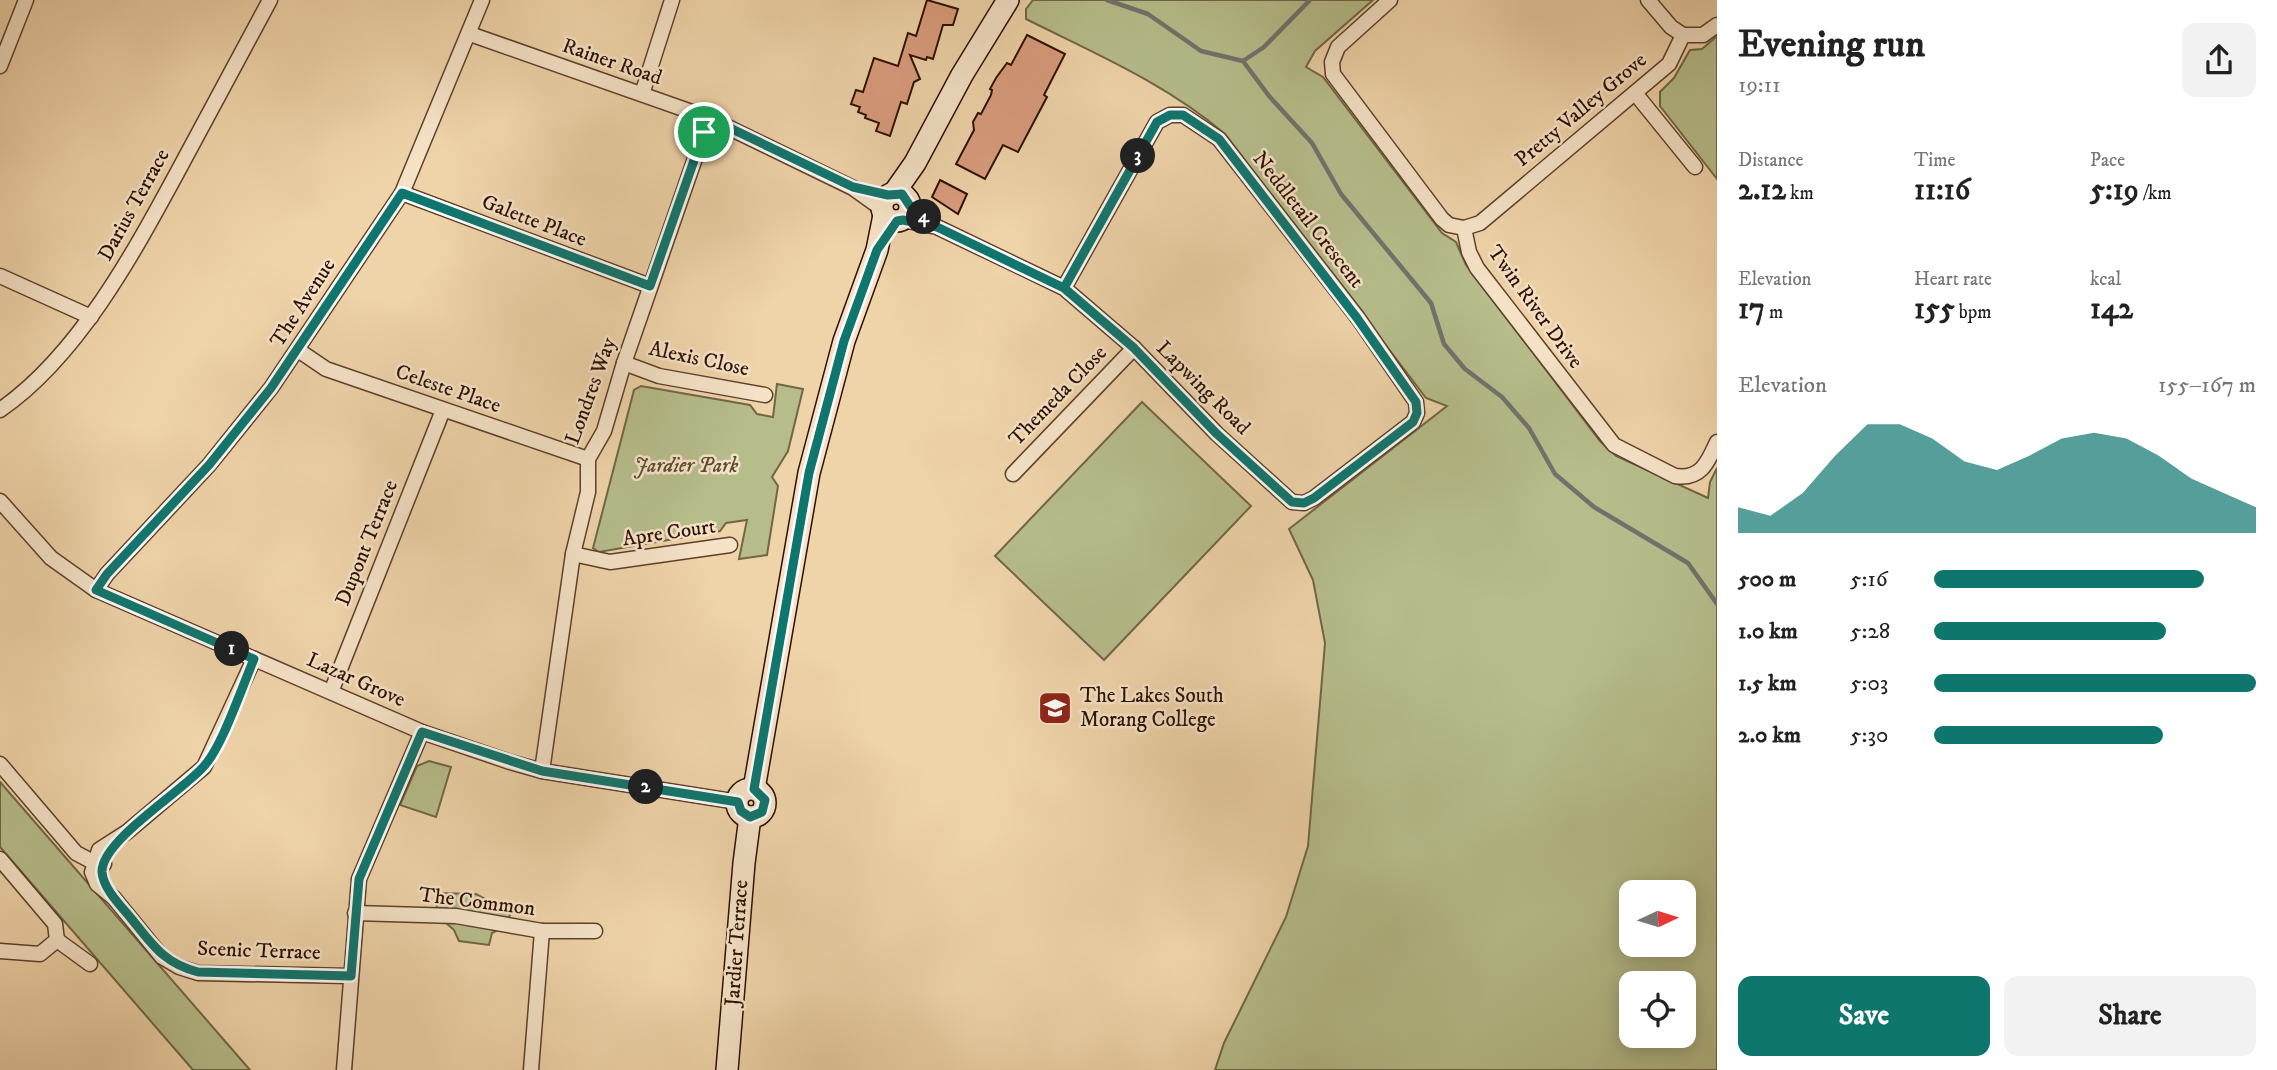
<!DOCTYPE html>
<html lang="en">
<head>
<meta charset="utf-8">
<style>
	:root { --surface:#fff; --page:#f2f2f2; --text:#222; --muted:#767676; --accent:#0f766e }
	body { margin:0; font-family:"IM FELL DW Pica",serif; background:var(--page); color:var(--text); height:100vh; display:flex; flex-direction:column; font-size:26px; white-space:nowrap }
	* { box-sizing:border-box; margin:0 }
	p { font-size:23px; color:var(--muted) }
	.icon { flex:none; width:38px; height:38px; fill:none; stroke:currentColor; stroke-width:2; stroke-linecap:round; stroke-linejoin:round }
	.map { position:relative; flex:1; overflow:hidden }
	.details { display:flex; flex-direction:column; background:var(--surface); width:560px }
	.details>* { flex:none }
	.needle { width:46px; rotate:86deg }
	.tools { position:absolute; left:1619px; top:880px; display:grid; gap:14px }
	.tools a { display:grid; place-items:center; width:77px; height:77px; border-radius:14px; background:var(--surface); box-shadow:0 4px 18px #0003; font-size:35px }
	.pin { position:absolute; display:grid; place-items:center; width:60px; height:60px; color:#fff; margin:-30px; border:4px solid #fff; border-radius:50%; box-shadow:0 2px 7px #0007 }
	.km { position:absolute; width:35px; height:35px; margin:-18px; border-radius:50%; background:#222; color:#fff; font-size:19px; line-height:35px; text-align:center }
	.round { display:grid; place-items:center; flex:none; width:74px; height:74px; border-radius:14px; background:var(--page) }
	.headline { display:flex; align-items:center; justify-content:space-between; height:119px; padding:0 21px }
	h1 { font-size:38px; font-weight:700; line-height:52px }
	.metrics { display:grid; grid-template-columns:repeat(3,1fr); gap:10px; height:119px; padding:7px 21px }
	.metrics div { display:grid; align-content:center }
	.metrics b { font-size:30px; font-weight:700 }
	.metrics small { font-size:19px; font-weight:400 }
	.metrics p { font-size:19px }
	.chart { height:196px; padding:14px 21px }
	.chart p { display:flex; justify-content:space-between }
	.chart svg { width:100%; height:126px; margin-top:7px; fill:var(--accent); opacity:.7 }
	.cta { display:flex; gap:14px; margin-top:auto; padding:14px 21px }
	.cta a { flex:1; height:80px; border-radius:14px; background:var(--accent); color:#fff; font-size:28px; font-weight:700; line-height:80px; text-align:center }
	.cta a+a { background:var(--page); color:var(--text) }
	ul { padding:0 21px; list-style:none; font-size:23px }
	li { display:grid; grid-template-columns:112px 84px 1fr; align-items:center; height:52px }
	li i { height:18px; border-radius:9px; background:var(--accent) }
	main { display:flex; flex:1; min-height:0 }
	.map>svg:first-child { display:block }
	.green { fill:#b6bd8b; stroke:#716646; stroke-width:2; fill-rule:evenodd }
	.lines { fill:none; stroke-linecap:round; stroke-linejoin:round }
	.stream { stroke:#72726d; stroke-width:4.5 }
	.building { fill:#d99c7d; stroke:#2c0f00; stroke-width:2 }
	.street-casing { stroke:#5d402a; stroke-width:17 }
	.secondary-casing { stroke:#2c0f00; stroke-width:24 }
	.street { stroke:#f5e2c7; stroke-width:14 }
	.secondary { stroke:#f5e2c7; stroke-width:21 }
	.route-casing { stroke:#fff; stroke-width:14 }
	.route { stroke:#0f766e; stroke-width:9 }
	.labels { text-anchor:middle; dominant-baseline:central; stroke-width:5; stroke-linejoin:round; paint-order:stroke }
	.street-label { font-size:21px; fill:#2c0f00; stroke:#f5e2c7 }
	.park-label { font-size:21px; font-style:italic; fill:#5c4c31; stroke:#f5e2c7 }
	.poi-label { font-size:21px; fill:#2c0f00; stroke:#f5e2c7; text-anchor:start }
</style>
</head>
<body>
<main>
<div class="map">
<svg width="1717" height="1070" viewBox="0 0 1717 1070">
	<rect width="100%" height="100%" fill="#efd3a9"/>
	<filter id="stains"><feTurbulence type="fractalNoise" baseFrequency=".00286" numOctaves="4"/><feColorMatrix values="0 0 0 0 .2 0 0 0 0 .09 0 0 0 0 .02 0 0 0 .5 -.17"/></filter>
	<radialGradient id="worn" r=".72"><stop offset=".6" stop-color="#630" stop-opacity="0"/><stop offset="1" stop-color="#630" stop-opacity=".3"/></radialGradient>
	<g class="green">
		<path d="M 1033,0 L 1373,0 L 1315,51 L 1306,67 L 1323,77 L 1442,233 L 1456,242 L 1466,265 L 1600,441 L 1616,456 L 1708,498 L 1710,482 L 1717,468 L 1717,1070 L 1215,1070 L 1224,1043 L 1286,917 L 1308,846 L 1325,643 L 1313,580 L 1289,529 L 1447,406 L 1426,398 L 1225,134 C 1167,84 1094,53 1026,19 L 1026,9 ZM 1631,892 L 1684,892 L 1684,945 L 1631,945 ZM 1631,984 L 1684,984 L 1684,1036 L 1631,1036 Z"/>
		<polygon points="1717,36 1717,179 1660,106 1660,92 1674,78 1690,50 1702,49"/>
		<polygon points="777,384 803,389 788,451 772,477 778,486 767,555 739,559 747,520 726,523 720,531 599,552 593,548 634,390 641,386 750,405 757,414 773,417"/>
		<polygon points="1142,402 1251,506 1104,660 995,556"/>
		<polygon points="429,761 451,767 436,817 400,805 417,766"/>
		<polygon points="0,782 250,1070 193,1070 0,847"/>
		<polygon points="436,893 476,894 500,907 512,909 506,926 492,933 489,945 459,941 454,930 437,915"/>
	</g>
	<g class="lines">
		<g class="stream">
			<polyline points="1107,0 1148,14 1201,51 1243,61 1264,47 1310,0"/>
			<polyline points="1243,61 1269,96 1312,143 1341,194 1431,303 1444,344 1465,369 1502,397 1529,428 1555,474 1594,507 1688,563 1717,604"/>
		</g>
	</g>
	<g class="building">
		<polygon points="927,0 958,9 953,25 943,25 933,59 927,57 926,60 910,55 920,79 914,82 907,104 901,102 890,136 876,131 879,123 865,118 866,115 858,112 860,107 851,104 856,90 863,92 874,58 898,66 908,33 916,36"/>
		<polygon points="1027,35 1065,54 1044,95 1047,97 1018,152 1003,145 985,179 956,164 974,130 973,122 978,113 981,114 991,95 992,90 990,89 996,78 1007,63 1011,65"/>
		<polygon points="940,180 967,194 958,214 932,197"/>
	</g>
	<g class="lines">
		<g class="street-casing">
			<g id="street">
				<path d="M 1390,0 L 1338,47 L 1332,62 L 1333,74 L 1442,219 L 1449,225 L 1464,228 L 1469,252 L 1477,268 L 1614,445 L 1675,476 C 1701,480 1708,462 1717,442"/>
				<polyline points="1648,0 1671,27 1683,35"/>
				<polyline points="470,34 709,118 853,188 881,208"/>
				<polyline points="0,66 26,0"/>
				<polyline points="1635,93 1695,167"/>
				<polyline points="642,94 672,0"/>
				<polyline points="402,193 650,286"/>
				<polyline points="910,206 937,227 1064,288 1134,348 1217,434 1292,502 1304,503 1314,498 1413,422 1417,413 1416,402 1358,318 1219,139 1183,115 1170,115 1157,122 1064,288"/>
				<polyline points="903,220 932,226"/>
				<polyline points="1464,228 1480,223 1669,64 1683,35 1703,35 1717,25"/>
				<polyline points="0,276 91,317"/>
				<polyline points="298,350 326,369 588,459"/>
				<polyline points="624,363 659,376 765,395"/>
				<path d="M 0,410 C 78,356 133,254 177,173 C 208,115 239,58 270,0"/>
				<polyline points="1013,474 1134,348"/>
				<polyline points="0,501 51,558 96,590 422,732 510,762 542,771 738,802"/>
				<polyline points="573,554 610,562 730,545"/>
				<polyline points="96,590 107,574 209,465 271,388 402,193 482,0"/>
				<polyline points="254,659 204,767 127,832 99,850 92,872 97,884 114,898 162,957 179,967 198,973 350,976"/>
				<polyline points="331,692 443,410"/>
				<polyline points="0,764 76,853 93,862 104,864"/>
				<polyline points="542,771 573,554 588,492 588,459 604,431 624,363 709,118"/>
				<polyline points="0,859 55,924 57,940 40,954 0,951"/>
				<polyline points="355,913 456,916 542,931 595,931"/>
				<polyline points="57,940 90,964"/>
				<polyline points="344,1070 359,879 422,732"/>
				<polyline points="531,1070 542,931"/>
			</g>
		</g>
		<g class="secondary-casing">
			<g id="secondary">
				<circle cx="896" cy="207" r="14"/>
				<polyline points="894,193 915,163 962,75 1008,0"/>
				<polyline points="754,789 809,473 844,341 877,250 884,215"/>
				<circle cx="751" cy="803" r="14"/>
				<polyline points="727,1070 744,863 750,817"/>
			</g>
		</g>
		<use href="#street" class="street"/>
		<use href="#secondary" class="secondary"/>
	</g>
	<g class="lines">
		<g class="route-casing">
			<path id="route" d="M 704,132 L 650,286 L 402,193 L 271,388 L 209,465 L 107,574 L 96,590 L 254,659 C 242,687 223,744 205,765 C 186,789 101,840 102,872 C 103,888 120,905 130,917 C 152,944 163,963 198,972 L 351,976 L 359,879 L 422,732 L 542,771 L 738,802 L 741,811 L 750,817 L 762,812 L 765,800 L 754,789 L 809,473 L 844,341 L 877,250 L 897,221 L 903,220 L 937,227 L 1064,288 L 1157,122 L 1170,115 L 1183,115 L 1219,139 L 1357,318 L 1416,402 L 1417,413 L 1413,422 L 1314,498 L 1304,503 L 1292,502 L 1217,434 L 1134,348 L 1064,288 L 937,227 L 910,206 L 902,194 L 888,195 L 853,187 L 709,118 L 704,132"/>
		</g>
		<use href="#route" class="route"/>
	</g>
	<defs>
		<g id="school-square" transform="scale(1.75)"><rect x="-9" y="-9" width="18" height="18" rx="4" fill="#8f2418" stroke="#f5e2c7"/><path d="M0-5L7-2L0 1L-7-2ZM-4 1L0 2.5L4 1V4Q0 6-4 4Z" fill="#fff"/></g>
	</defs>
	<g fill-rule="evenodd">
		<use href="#school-square" x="1055" y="708"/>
	</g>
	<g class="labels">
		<g class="street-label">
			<text transform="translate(612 62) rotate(19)">Rainer Road</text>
			<text transform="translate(1581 110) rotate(-40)">Pretty Valley Grove</text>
			<text transform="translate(134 205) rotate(-61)">Darius Terrace</text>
			<text transform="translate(1308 220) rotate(52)">Neddletail Crescent</text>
			<text transform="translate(534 221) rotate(21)">Galette Place</text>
			<text transform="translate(303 303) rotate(-57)">The Avenue</text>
			<text transform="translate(1535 307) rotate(54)">Twin River Drive</text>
			<text transform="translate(699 359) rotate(12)">Alexis Close</text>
			<text transform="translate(1203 388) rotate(45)">Lapwing Road</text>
			<text transform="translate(448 389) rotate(19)">Celeste Place</text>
			<text transform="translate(591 391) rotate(-70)">Londres Way</text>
			<text transform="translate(1058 396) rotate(-46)">Themeda Close</text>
			<text transform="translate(669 533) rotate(-8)">Apre Court</text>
			<text transform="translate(367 543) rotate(-68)">Dupont Terrace</text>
			<text transform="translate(356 680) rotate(24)">Lazar Grove</text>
			<text transform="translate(477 902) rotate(7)">The Common</text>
			<text transform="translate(737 943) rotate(-86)">Jardier Terrace</text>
			<text transform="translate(259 951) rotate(2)">Scenic Terrace</text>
		</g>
		<g class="park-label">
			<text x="686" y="466">Jardier Park</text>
		</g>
		<g class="poi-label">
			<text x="1080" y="696">The Lakes South<tspan x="1080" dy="24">Morang College</tspan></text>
		</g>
	</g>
	<rect width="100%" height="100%" filter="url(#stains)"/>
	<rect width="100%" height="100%" fill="url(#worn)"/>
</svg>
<div class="tools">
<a><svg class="needle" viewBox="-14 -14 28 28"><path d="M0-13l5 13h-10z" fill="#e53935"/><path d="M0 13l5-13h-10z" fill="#767676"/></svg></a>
<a><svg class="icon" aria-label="locate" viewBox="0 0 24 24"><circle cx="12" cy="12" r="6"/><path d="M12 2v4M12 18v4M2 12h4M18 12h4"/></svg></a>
</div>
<div class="pin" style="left:704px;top:132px;background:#1e9e55"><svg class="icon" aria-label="arrive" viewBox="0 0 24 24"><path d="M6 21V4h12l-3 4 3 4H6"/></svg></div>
<b class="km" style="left:232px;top:649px">1</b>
<b class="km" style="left:646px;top:787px">2</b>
<b class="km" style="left:1138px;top:156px">3</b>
<b class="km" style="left:924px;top:217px">4</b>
</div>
<section class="details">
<div class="headline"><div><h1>Evening run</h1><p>19:11</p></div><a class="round"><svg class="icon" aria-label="share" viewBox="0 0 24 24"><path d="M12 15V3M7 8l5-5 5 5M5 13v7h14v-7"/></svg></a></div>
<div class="metrics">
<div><p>Distance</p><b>2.12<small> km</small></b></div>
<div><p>Time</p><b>11:16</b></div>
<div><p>Pace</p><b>5:19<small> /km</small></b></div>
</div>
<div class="metrics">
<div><p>Elevation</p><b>17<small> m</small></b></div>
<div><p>Heart rate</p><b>155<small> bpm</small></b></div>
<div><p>kcal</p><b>142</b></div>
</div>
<div class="chart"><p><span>Elevation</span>155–167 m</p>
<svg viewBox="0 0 160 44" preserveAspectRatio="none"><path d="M0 44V35L10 38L20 30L30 17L40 6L50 6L60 11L70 19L80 22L90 17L100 11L110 9L120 11L130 17L140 25L150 30L160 35V44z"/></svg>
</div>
<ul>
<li><b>500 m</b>5:16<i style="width:84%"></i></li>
<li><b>1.0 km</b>5:28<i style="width:72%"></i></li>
<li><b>1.5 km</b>5:03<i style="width:100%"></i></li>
<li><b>2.0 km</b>5:30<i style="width:71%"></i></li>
</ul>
<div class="cta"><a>Save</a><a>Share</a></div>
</section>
</main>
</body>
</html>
